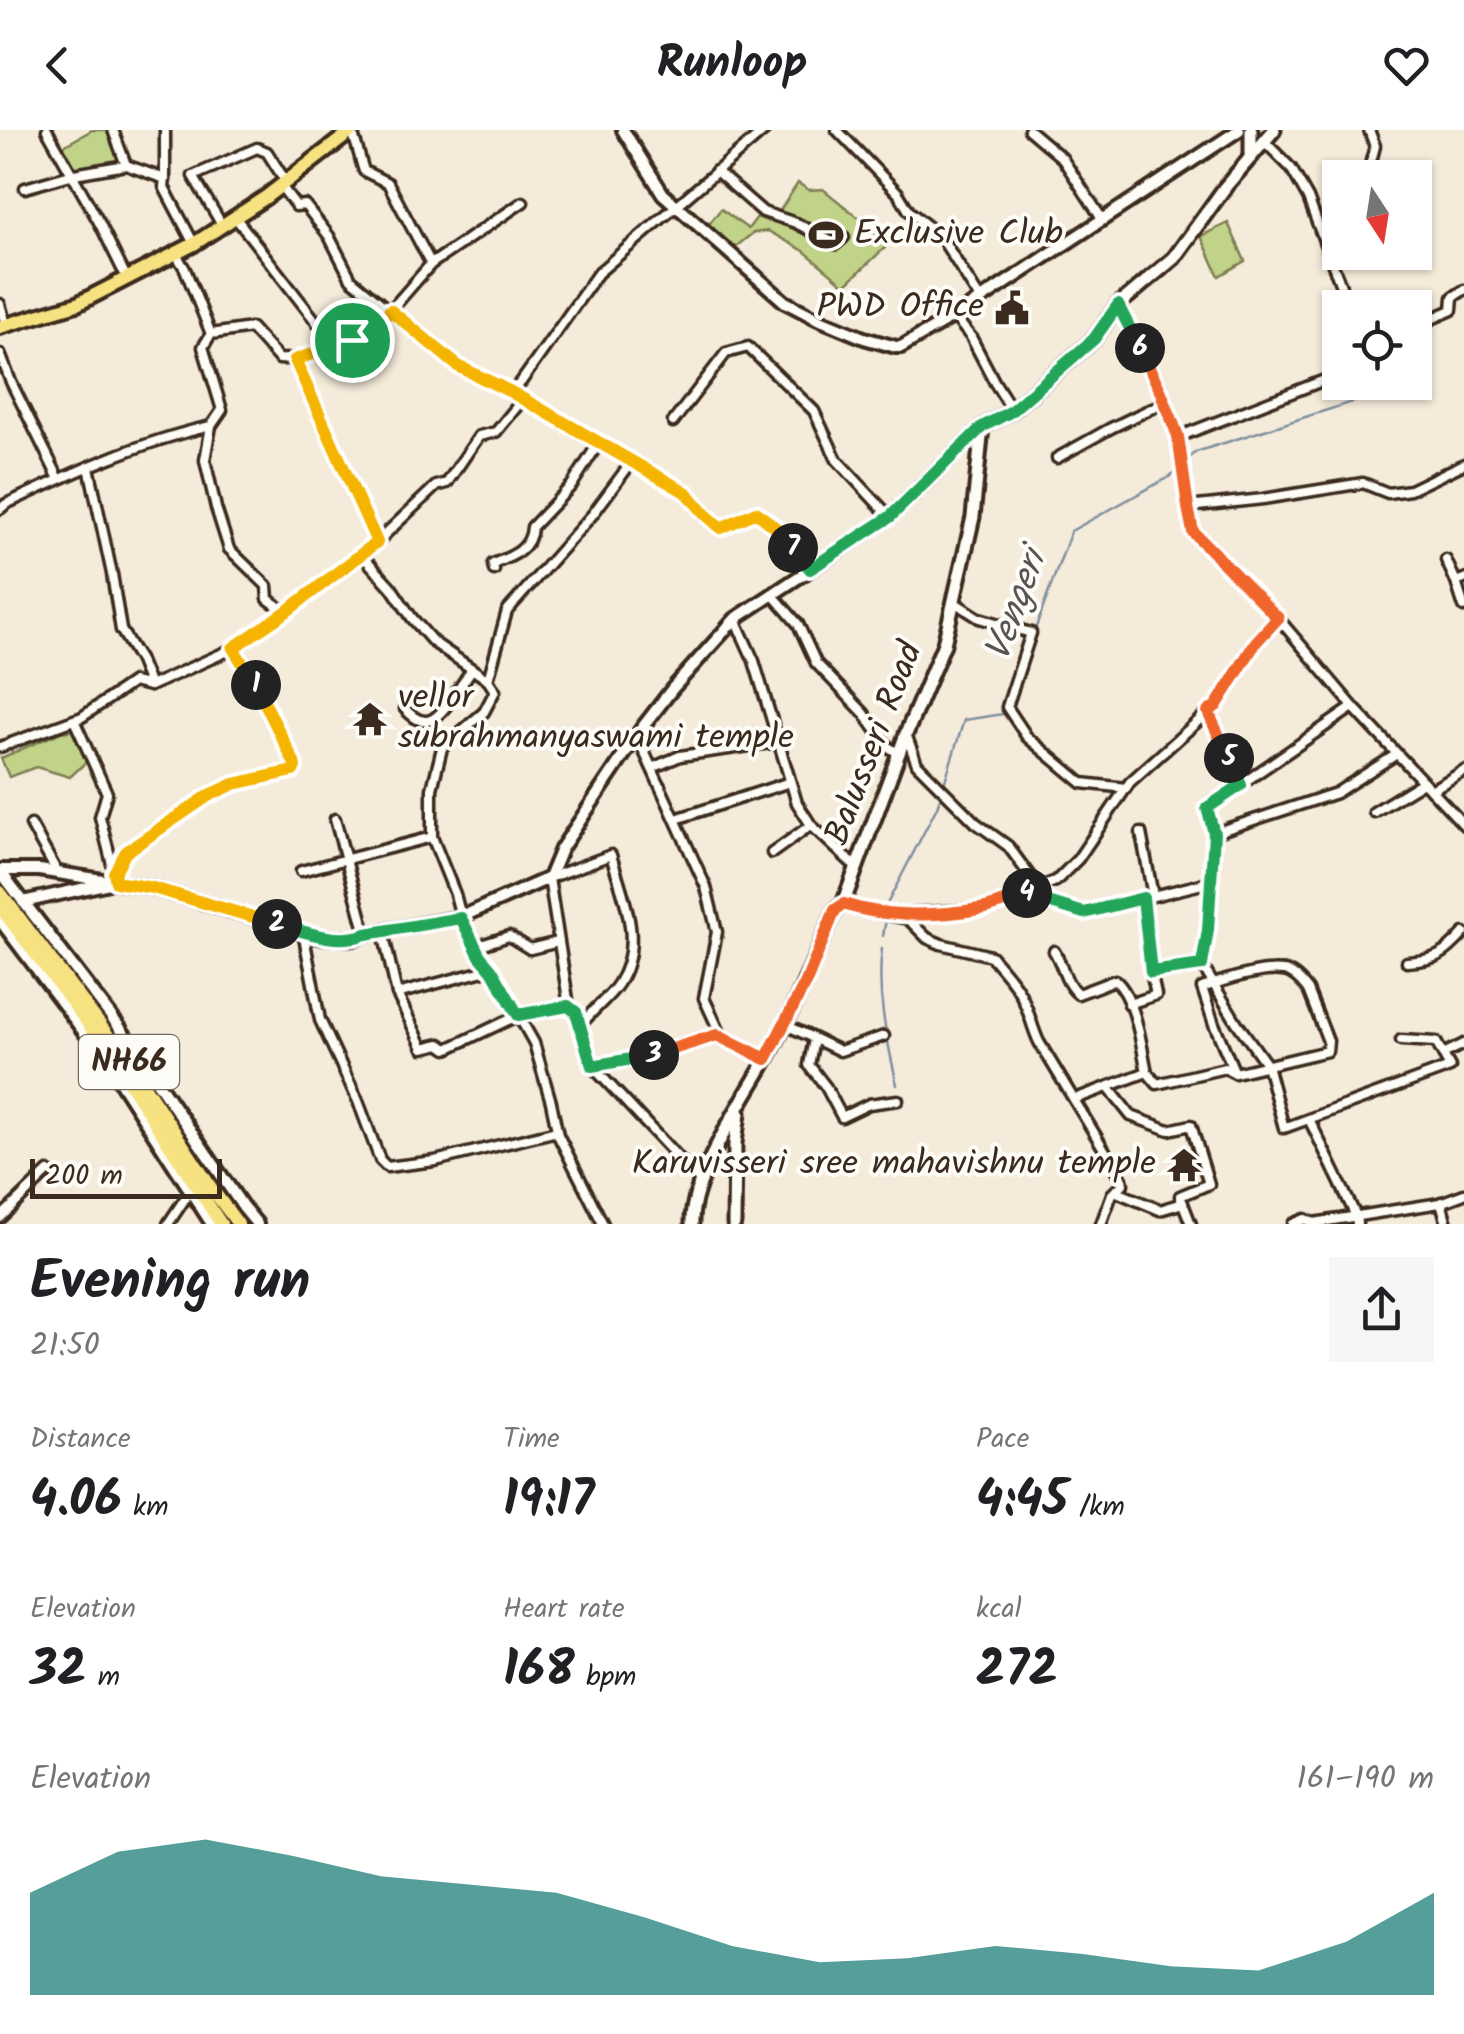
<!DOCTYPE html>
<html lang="en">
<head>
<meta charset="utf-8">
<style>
	:root { --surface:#fff; --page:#f6f6f6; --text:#202124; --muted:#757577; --accent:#0f766e }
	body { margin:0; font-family:Kalam,sans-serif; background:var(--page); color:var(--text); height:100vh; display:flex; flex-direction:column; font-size:38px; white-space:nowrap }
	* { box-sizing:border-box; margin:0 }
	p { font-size:32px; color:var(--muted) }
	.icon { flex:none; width:55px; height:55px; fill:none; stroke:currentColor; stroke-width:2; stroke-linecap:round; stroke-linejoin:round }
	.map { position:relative; height:1094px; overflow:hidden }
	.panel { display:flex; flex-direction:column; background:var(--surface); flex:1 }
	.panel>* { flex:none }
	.needle { width:65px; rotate:168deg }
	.controls { position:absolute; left:1322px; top:30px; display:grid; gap:20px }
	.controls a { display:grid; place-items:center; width:110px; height:110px; border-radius:0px; background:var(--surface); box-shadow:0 2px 8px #0004; font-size:50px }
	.scale { position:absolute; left:30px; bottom:25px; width:192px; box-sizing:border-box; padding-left:10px; border:5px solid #3b2a1e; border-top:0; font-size:28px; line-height:35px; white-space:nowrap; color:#3b2a1e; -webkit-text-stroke:8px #fdfcf7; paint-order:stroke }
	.pin { position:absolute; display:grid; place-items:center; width:85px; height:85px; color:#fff; margin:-42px; border:5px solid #fff; border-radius:50%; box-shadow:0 2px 10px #0007 }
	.km { position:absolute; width:50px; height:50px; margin:-25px; border-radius:50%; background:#222; color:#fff; font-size:28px; line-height:50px; text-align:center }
	.round { display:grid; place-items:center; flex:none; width:105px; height:105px; border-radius:0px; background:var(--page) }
	.head { display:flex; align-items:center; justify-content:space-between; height:170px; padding:0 30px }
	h1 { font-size:55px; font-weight:600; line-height:75px }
	.figures { display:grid; grid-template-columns:repeat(3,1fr); gap:15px; height:170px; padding:10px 30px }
	.figures div { display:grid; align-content:center }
	.figures b { font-size:50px; font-weight:600 }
	.figures small { font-size:28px; font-weight:400 }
	.figures p { font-size:28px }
	.chart { height:280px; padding:20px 30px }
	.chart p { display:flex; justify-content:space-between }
	.chart svg { width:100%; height:180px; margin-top:10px; fill:var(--accent); opacity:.7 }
	header { display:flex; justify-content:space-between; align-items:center; height:130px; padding:0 30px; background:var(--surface); font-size:45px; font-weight:600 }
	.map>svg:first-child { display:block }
	.green { fill:#c1d388; stroke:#7e7e53; stroke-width:2.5 }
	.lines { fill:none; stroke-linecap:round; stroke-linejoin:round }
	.stream { stroke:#7f8fa0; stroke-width:2.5 }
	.minor-casing { stroke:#3b2a1e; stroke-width:15 }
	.tertiary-casing { stroke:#3b2a1e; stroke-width:18 }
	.secondary-casing { stroke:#3b2a1e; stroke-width:19 }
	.primary-casing { stroke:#3b2a1e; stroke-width:20 }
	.trunk-casing { stroke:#3b2a1e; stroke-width:20 }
	.minor { stroke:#fdfcf7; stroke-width:8 }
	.tertiary { stroke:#fdfcf7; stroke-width:10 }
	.secondary { stroke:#fdfcf7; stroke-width:11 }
	.primary { stroke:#f7e281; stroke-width:12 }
	.trunk { stroke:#f7e281; stroke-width:12 }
	.split-1-casing { stroke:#fff; stroke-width:20 }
	.split-2-casing { stroke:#fff; stroke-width:20 }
	.split-3-casing { stroke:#fff; stroke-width:20 }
	.split-4-casing { stroke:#fff; stroke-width:20 }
	.split-5-casing { stroke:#fff; stroke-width:20 }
	.split-6-casing { stroke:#fff; stroke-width:20 }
	.split-7-casing { stroke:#fff; stroke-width:20 }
	.split-8-casing { stroke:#fff; stroke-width:20 }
	.split-1 { stroke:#f5b400; stroke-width:12 }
	.split-2 { stroke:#f5b400; stroke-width:12 }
	.split-3 { stroke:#22a559; stroke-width:12 }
	.split-4 { stroke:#f0652b; stroke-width:12 }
	.split-5 { stroke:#22a559; stroke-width:12 }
	.split-6 { stroke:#f0652b; stroke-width:12 }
	.split-7 { stroke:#22a559; stroke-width:12 }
	.split-8 { stroke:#f5b400; stroke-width:12 }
	.labels { text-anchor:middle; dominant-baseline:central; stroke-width:8; stroke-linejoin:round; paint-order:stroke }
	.shield { fill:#fdfcf7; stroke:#75695f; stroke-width:2.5 }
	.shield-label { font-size:32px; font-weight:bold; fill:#3b2a1e }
	.poi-label { font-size:35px; fill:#3b2a1e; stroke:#fdfcf7; text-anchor:start }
	.street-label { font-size:35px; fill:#3b2a1e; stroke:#fdfcf7 }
	.water-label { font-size:38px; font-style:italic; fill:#585454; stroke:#fdfcf7 }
</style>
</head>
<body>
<header><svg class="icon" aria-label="back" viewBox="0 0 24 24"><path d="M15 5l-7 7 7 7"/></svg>Runloop<svg class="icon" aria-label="heart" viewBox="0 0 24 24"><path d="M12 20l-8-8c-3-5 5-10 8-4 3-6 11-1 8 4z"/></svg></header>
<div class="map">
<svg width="1464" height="1094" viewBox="0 0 1464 1094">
	<rect width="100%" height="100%" fill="#f5ebda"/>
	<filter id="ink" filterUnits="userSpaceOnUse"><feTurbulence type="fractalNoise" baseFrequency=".01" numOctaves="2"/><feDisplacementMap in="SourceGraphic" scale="20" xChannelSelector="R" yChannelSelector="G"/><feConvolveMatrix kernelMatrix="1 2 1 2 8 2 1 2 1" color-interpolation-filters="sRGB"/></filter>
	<g filter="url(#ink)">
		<g class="green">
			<polygon points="92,0 109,0 123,36 78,51 62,17"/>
			<polygon points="798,53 809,60 823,59 890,113 845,155 804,121 768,101 753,103 733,119 709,94 721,79 748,99 757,87 769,92 777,85"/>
			<polygon points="1228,93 1245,131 1219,146 1201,106"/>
			<polygon points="77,600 86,632 70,647 36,637 9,647 1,628 61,602"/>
		</g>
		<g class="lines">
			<g class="stream">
				<polyline points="1187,330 1196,322 1371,266"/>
				<polyline points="1035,500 1071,401 1169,347 1177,340"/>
				<polyline points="944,654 964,590 1003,584 1006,578"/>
				<polyline points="887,778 888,772 937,677 941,665"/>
				<polyline points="883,806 886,789"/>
				<path d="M 882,818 C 876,865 887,909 897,955"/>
			</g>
			<g class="minor-casing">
				<g id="minor">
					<polyline points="47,0 100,94 127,149"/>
					<polyline points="113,0 126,35"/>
					<polyline points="837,0 898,63 909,81 941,107 980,169"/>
					<polyline points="1029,0 1062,28 1102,89"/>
					<polyline points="1369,0 1375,16 1369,39 1373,48"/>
					<path d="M 351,1 C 358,15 359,27 364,41 L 388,53 L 431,134"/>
					<polyline points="1265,12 1291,38 1308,68 1349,178"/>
					<polyline points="716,41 763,82 796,93 836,114 844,107"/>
					<polyline points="1357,48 1369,39"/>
					<polyline points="165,49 164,57 194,114"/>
					<polyline points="281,56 296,76 305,75 329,106 351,149 458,237 511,262"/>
					<polyline points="25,58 74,44 126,35 165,49 165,0"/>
					<polyline points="1340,59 1330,65 1340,88"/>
					<polyline points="235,87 335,216"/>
					<polyline points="222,95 193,46 257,18 267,22 286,52"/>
					<path d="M 176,124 L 185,139 L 211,204 L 251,198 L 279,229 C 307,231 353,213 376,197 L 431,134 L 523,72"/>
					<polyline points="0,174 6,195"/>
					<polyline points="1118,175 1161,262 1178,307 1188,377 1193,402 1278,488 1356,580 1464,695"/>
					<polyline points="954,186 971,207 995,253 1012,280"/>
					<polyline points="1415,196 1452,180 1453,167 1464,160"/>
					<polyline points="211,204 203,217 222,280 211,296 205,330 216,378 229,419 267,456 268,469 286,482"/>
					<polyline points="0,224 11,252 59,349"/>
					<polyline points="295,230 377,412"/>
					<polyline points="673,292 726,223 748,217 814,281 837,330 890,387"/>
					<polyline points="1178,307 1340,244"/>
					<polyline points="598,314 511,262 521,252 598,143 765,0"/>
					<polyline points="1057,328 1111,298 1165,272"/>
					<polyline points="89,337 112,444 121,500 139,529 150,556"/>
					<polyline points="1188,377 1263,369 1363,353 1388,363 1410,360 1464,334"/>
					<path d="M 0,379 L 6,374 C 72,343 139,312 211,296"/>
					<polyline points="361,424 391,457 412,488 433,512 488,550 507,481 593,384 633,330"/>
					<polyline points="1446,430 1456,452"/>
					<path d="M 494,440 L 493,434 C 511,427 531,420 532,397 L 572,355 L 598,314 L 633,330 L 687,363 L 705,384 L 721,397 L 756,382 L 781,402 L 810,439"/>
					<polyline points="1464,449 1456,452 1464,477"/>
					<polyline points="772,464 798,494 816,533 864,583 887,616 899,624"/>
					<polyline points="954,472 979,488 1031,503 1007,577 1027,607 1082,653 1126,658"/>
					<polyline points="735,489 754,531 797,673 811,695 857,738"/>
					<polyline points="488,550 495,561 484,582 442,618 432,659 432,707 455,764 461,787 479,827 495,844 534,913 551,972 558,1005 603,1094"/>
					<path d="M 405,579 C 411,585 418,592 427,591 C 442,590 463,551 472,539"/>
					<polyline points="1208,582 1241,655"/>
					<polyline points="74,590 107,663 100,687 114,742"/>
					<polyline points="906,604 917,634 976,693 1008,716 1049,772 1084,783 1210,752"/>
					<polyline points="637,606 706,757 717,802 704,868 721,905"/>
					<polyline points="0,617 82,587 133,552 150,556 239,516 286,482 377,412 436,356 447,353 479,306 496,302 523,269"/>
					<polyline points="1397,624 1336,663 1214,703 1208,800 1202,835 1237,893 1267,935 1284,998 1450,937 1436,912 1401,910"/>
					<polyline points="652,638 680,626 778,612"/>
					<polyline points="1431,660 1464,641"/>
					<polyline points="1374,682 1423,652"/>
					<polyline points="335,689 366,804"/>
					<polyline points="676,689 790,652"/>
					<polyline points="31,695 57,742"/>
					<polyline points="1141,703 1153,766"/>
					<polyline points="1214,703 1207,678 1353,577"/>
					<polyline points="772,723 811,695"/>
					<polyline points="301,741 432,707"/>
					<polyline points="114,743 126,722 208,666 234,654 293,641 295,637 262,564 233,518"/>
					<polyline points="1143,768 1151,842 1202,835"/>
					<path d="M 843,774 L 860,780 L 908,789 L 927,808 L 941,814 L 991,826 C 998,834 1012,850 1017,858 C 1028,874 1031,896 1039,912 L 1122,1049 L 1123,1054 L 1112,1064 L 1101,1094"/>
					<polyline points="887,784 984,779 1056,751 1078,729 1130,652 1215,576 1256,512 1278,488"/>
					<polyline points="303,802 320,890 358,971 380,1030 387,1037 435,1031 557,1001"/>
					<polyline points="383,802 397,864 491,839"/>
					<polyline points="475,817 509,806 530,819 558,812"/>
					<path d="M 1054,821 C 1063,835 1065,854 1078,864 L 1115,850 C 1136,868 1141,915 1147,942"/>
					<path d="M 1407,832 C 1437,830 1444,825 1464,803"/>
					<polyline points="397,864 423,918 440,914 447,919 519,885 569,876 576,881 592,936 652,926 717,905 767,929"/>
					<polyline points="1129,874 1156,865 1151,842"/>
					<path d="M 569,876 L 549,748 L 611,725 C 623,767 645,813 618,854 C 609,868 592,880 581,895"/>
					<polyline points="784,894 840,921 884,906"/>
					<polyline points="814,909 809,935 826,957 842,987 869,974 898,970"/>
					<polyline points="1443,924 1464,914"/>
					<polyline points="592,936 701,1052"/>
					<polyline points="1108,957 1131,986 1169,1000 1191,995 1209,1054 1180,1066 1191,1094"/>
					<path d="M 1075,969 L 1147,942 L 1157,954 L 1225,938 L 1235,943 L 1327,921 L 1328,911 L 1308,860 C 1302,852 1293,842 1283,841 C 1262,838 1222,851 1202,858 L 1214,894 L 1235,943"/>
					<polyline points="1309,989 1356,1086 1357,1094"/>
					<polyline points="1117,1062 1160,1080 1183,1073"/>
					<polyline points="1441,1072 1447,1094"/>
					<polyline points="0,1088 48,1042"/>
					<polyline points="168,1094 190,1061"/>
					<polyline points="1293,1094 1305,1089 1314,1093 1440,1073 1464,1064"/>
				</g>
			</g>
			<g class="tertiary-casing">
				<g id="tertiary">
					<polyline points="623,0 663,64 785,172 818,189 864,208 896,217 901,217 966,179 1239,0"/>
					<polyline points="0,740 39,740 153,758 319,807 353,809 366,804 461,787 549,748 561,719 642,598 673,558 735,489 890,387 982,297"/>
					<polyline points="0,741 120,898 243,1077 257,1094"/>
					<polyline points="23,772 109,753"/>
					<polyline points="0,790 112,939 212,1094"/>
				</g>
			</g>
			<g class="secondary-casing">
				<g id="secondary">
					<polyline points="1251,0 1251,27"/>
					<path d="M 692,1094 C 690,1048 745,968 768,927 C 794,879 815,830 835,780 L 843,774 L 906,604 L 944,514 L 973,387 L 982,297 L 1010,282 L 1094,209 L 1118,175 L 1174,128 L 1226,56 L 1274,0"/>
					<polyline points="734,1094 735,1013 739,983"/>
				</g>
			</g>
			<g class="primary-casing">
				<polyline id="primary" points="0,197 77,174 194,114 266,67 353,0"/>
			</g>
			<g class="trunk-casing">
				<g id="trunk">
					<polyline points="0,762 132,937 212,1059 238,1094"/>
					<polyline points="0,777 107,919 221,1094"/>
				</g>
			</g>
			<use href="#minor" class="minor"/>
			<use href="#tertiary" class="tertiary"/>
			<use href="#secondary" class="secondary"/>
			<use href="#primary" class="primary"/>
			<use href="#trunk" class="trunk"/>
		</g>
	</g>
	<g class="lines" filter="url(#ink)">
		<g class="split-1-casing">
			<polyline id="split-1" points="256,555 233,518 286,482 377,412 295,230 352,210"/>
		</g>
		<g class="split-2-casing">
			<polyline id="split-2" points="256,555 294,632 295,637 293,641 234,654 208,666 126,722 114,743 116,752 153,758 277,794"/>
		</g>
		<g class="split-3-casing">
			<path id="split-3" d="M 277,794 C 306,802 337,815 366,804 L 461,788 L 480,826 L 492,840 L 518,885 L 568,876 L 576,882 L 592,936 L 654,925"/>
		</g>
		<g class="split-4-casing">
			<path id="split-4" d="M 654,925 L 717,905 L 766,929 L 806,852 L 835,780 L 844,774 C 884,788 938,786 980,779 C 996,777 1012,768 1027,763"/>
		</g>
		<g class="split-5-casing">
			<polyline id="split-5" points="1027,763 1039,758 1048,772 1084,783 1143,768 1151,842 1202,835 1208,800 1214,703 1207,678 1241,655 1229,628"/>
		</g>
		<g class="split-6-casing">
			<polyline id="split-6" points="1140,218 1161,262 1178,306 1188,377 1193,402 1278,488 1256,512 1216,576 1208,582 1229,628"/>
		</g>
		<g class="split-7-casing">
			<polyline id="split-7" points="793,418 810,439 890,387 982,297 1010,282 1094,209 1118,175 1140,218"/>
		</g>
		<g class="split-8-casing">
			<polyline id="split-8" points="352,210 376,197 390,180 458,236 511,262 687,363 705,384 721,398 756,382 781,402 793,418"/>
		</g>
		<use href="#split-1" class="split-1"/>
		<use href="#split-2" class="split-2"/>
		<use href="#split-3" class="split-3"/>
		<use href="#split-4" class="split-4"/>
		<use href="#split-5" class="split-5"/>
		<use href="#split-6" class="split-6"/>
		<use href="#split-7" class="split-7"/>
		<use href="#split-8" class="split-8"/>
	</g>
	<defs>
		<g id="stadium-bare" transform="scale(2.7)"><path d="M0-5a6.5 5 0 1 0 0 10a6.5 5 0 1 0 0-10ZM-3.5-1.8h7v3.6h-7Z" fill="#3b2a1e" stroke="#fdfcf7" stroke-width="2.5" paint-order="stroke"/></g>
		<g id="civic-bare" transform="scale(2.7)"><path d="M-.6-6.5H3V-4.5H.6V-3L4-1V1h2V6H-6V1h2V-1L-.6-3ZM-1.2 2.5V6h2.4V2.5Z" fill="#3b2a1e" stroke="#fdfcf7" stroke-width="2.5" paint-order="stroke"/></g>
		<g id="temple-bare" transform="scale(2.7)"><path d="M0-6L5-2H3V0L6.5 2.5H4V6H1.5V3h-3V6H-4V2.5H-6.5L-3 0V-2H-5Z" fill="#3b2a1e" stroke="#fdfcf7" stroke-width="2.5" paint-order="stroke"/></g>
	</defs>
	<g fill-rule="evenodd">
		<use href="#stadium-bare" x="826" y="105"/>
		<use href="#civic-bare" x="1012" y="178"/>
		<use href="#temple-bare" x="370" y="589"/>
		<use href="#temple-bare" x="1184" y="1035"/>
	</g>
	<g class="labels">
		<rect class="shield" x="79" y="905" width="100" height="54" rx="8"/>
		<g class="shield-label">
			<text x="129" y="932">NH66</text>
		</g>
		<g class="poi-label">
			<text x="854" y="105">Exclusive Club</text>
			<text x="984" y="178" text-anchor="end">PWD Office</text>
			<text x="398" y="569">vellor<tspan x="398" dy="40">subrahmanyaswami temple</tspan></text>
			<text x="1156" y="1035" text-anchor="end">Karuvisseri sree mahavishnu temple</text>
		</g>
		<g class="street-label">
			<text transform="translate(875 614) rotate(-69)">Balusseri Road</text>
		</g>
		<g class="water-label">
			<text transform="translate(1017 476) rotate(-70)">Vengeri</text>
		</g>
	</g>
</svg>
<div class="controls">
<a><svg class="needle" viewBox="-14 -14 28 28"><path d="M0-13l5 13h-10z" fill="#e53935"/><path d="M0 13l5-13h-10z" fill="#757577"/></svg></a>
<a><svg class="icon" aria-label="locate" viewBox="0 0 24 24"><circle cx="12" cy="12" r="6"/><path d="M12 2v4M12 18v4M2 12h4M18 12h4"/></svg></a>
</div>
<div class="scale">200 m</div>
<div class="pin" style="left:352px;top:210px;background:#1e9e55"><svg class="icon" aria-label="arrive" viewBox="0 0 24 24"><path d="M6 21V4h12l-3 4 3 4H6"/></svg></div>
<b class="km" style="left:256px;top:555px">1</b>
<b class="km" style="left:277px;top:794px">2</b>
<b class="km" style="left:654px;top:925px">3</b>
<b class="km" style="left:1027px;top:763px">4</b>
<b class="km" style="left:1229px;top:628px">5</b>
<b class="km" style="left:1140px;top:218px">6</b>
<b class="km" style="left:793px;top:418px">7</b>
</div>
<section class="panel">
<div class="head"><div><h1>Evening run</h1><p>21:50</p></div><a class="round"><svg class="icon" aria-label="share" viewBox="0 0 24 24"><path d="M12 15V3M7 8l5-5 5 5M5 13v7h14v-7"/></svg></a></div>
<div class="figures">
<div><p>Distance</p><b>4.06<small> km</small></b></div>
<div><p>Time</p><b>19:17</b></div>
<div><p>Pace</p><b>4:45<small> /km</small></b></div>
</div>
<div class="figures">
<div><p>Elevation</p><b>32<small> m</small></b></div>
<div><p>Heart rate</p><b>168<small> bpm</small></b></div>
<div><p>kcal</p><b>272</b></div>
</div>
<div class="chart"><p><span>Elevation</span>161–190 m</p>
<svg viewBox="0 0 160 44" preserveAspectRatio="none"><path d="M0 44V19L10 9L20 6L30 10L40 15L50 17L60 19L70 25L80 32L90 36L100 35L110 32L120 34L130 37L140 38L150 31L160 19V44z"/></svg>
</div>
</section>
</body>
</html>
